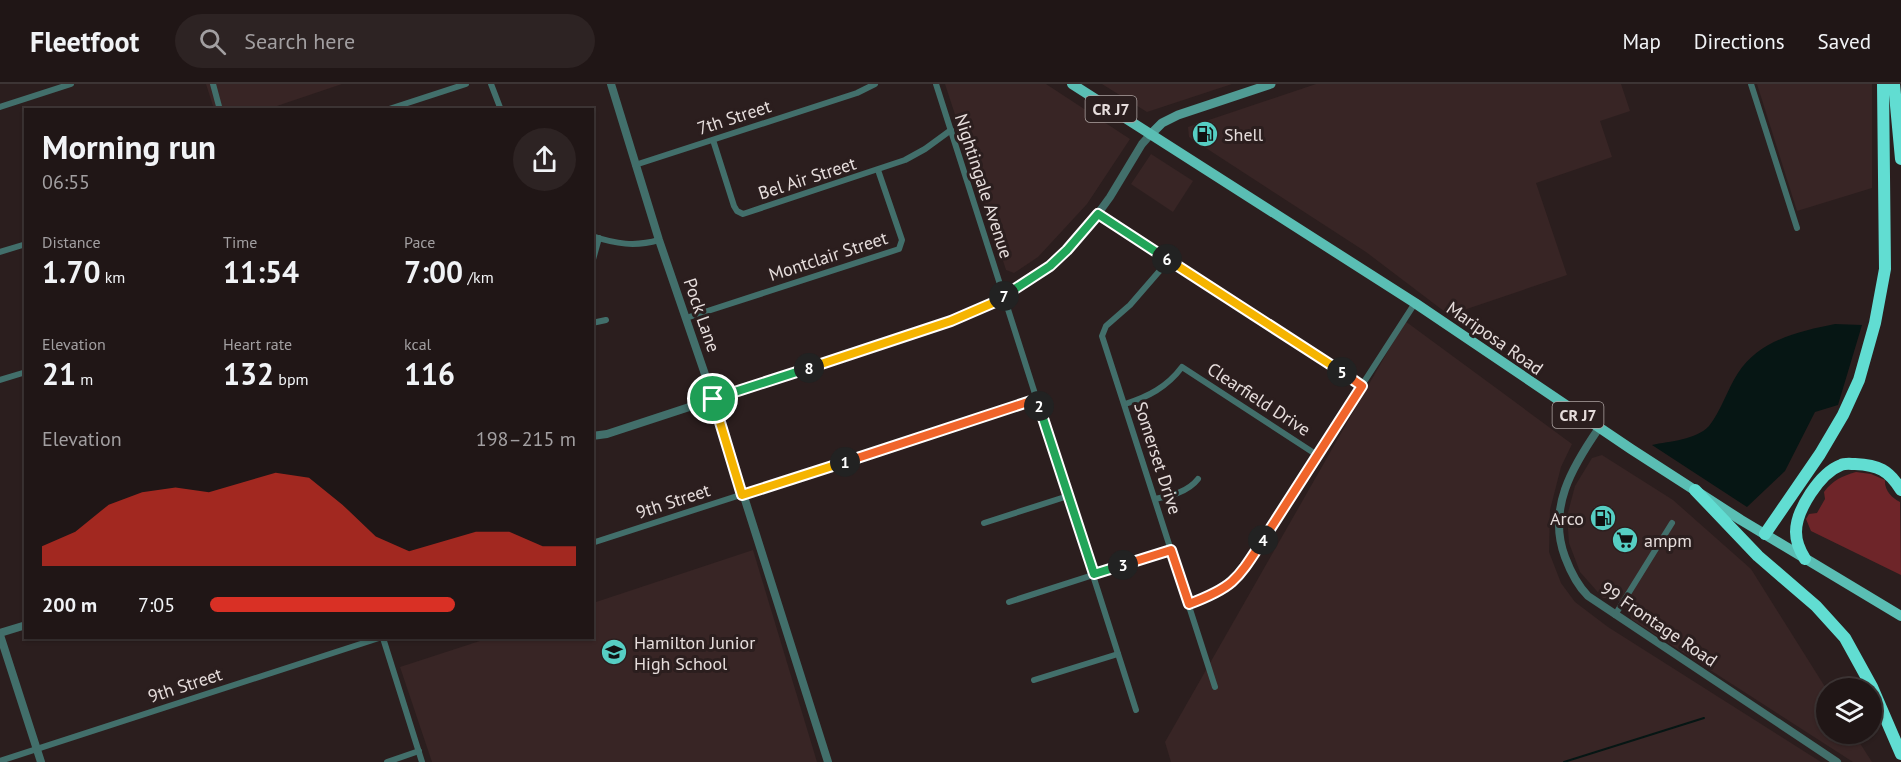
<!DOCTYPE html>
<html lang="en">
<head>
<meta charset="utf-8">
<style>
	:root { --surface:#201616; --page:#2d2323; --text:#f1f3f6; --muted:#a29fa1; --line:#3d3535; --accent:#d93025 }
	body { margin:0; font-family:"PT Sans",sans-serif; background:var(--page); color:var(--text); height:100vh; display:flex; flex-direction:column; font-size:22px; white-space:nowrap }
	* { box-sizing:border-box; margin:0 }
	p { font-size:20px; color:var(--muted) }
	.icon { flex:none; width:33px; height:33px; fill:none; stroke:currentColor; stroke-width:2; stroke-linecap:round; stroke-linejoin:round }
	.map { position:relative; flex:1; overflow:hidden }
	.details { position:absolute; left:24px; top:24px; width:570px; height:531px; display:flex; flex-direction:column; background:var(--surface); border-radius:0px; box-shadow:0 2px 4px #0004,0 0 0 2px var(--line) }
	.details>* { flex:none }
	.tools { position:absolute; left:1816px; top:594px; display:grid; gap:12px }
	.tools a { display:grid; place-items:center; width:66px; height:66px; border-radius:50%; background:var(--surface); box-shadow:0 2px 4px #0004,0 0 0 2px var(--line); font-size:30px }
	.pin { position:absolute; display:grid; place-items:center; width:51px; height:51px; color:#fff; margin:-26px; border:3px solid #fff; border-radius:50%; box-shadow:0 2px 6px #0007 }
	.km { position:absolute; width:30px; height:30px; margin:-15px; border-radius:50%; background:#222; color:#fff; font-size:16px; line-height:30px; text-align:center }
	.round { display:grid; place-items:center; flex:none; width:63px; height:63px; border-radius:32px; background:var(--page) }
	.summary { display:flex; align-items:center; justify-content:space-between; height:102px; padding:0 18px }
	h1 { font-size:33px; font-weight:600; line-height:45px }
	.figures { display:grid; grid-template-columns:repeat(3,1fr); gap:9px; height:102px; padding:6px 18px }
	.figures div { display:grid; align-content:center }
	.figures b { font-size:30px; font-weight:600 }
	.figures small { font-size:16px; font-weight:400 }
	.figures p { font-size:16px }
	.chart { height:168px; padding:12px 18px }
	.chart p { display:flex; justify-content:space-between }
	.chart svg { width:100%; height:108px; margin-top:6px; fill:var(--accent); opacity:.7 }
	ul { padding:0 18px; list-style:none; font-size:20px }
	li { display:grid; grid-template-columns:96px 72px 1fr; align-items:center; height:45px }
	li i { height:15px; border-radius:8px; background:var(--accent) }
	header { display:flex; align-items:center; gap:36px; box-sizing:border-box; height:84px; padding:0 30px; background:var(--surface); border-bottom:2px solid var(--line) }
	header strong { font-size:28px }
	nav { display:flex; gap:33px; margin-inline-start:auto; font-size:21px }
	.search { width:420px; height:54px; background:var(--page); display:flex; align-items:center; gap:15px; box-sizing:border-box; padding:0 21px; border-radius:33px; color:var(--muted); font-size:22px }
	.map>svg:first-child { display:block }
	.built { fill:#382525 }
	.grass { fill:#6e2529 }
	.water { fill:#061614 }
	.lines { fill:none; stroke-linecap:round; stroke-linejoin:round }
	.stream { stroke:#061614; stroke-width:2 }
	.minor { stroke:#426f6b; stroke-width:6 }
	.tertiary { stroke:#426f6b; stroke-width:8 }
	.secondary { stroke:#509b94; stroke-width:9 }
	.primary { stroke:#5abeb4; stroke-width:10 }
	.motorway { stroke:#61ddd2; stroke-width:12 }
	.split-1-casing { stroke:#fff; stroke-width:12 }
	.split-2-casing { stroke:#fff; stroke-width:12 }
	.split-3-casing { stroke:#fff; stroke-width:12 }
	.split-4-casing { stroke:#fff; stroke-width:12 }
	.split-5-casing { stroke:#fff; stroke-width:12 }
	.split-6-casing { stroke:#fff; stroke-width:12 }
	.split-7-casing { stroke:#fff; stroke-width:12 }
	.split-8-casing { stroke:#fff; stroke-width:12 }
	.split-9-casing { stroke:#fff; stroke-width:12 }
	.split-1 { stroke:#f5b400; stroke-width:8 }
	.split-2 { stroke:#f0652b; stroke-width:8 }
	.split-3 { stroke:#22a559; stroke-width:8 }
	.split-4 { stroke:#f0652b; stroke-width:8 }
	.split-5 { stroke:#f0652b; stroke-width:8 }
	.split-6 { stroke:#f5b400; stroke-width:8 }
	.split-7 { stroke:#22a559; stroke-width:8 }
	.split-8 { stroke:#f5b400; stroke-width:8 }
	.split-9 { stroke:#22a559; stroke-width:8 }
	.labels { text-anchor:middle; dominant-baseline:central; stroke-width:6; stroke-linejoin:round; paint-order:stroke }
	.shield { fill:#2b1e1e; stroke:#aea4a3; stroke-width:1.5 }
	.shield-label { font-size:16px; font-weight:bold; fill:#e6dddc }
	.street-label { font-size:18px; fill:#e6dddc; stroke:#2b1e1e }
	.poi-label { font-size:18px; fill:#e6dddc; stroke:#2b1e1e; text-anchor:start }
</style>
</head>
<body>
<header>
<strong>Fleetfoot</strong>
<div class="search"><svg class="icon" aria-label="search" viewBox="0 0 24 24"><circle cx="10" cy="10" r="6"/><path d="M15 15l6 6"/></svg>Search here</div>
<nav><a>Map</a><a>Directions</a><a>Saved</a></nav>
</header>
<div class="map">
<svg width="1901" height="678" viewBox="0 0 1901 678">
	<rect width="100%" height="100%" fill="#2b1e1e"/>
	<g class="built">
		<polygon points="206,0 342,0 265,26 214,25"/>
		<polygon points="945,0 1046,0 1130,55 1087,120 1038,173 1014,189 1006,186"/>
		<polygon points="1102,0 1232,0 1147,28"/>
		<polygon points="1316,0 1621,0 1630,27 1600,37 1612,73 1536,99 1567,191 1449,231 1366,168 1189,53 1188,43"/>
		<polygon points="1757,0 1872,0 1872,104 1797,127"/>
		<polygon points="1151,70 1193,97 1173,128 1131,100"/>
		<polygon points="1405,237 1572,360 1561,383 1550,426 1549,468 1561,499 1575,518 1608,543 1821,678 1171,678 1165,658"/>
		<polygon points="1602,371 1673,416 1751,485 1827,606 1827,650 1854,650 1872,678 1853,678 1631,535 1630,528 1616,514 1603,514 1580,488 1569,459 1567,432 1575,402 1592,374"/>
		<polygon points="753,466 817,678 432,678 400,583 489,554 592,554 593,519"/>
	</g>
	<path class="grass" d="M 1856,388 L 1871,390 L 1885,396 C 1884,406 1892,414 1900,418 L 1901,491 L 1811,447 L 1806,435 L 1809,430 L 1817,429 L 1825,415 L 1824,408 C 1833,396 1842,392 1856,388 Z"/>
	<path class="water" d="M 1835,240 L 1862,241 L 1838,321 L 1815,328 L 1785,387 L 1747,423 L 1652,361 C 1670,357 1696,356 1709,342 C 1720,329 1728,304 1738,289 C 1759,256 1800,247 1835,240 Z"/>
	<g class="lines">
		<polyline class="stream" points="1564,678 1704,634"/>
		<g class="minor">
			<polyline points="213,0 220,26"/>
			<polyline points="491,0 501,26"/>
			<polyline points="936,0 1136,626"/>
			<polyline points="1751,0 1797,144"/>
			<polyline points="0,23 71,0"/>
			<polyline points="386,26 466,0"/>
			<polyline points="713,56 734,122 737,127 743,130 905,76 925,65 951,46"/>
			<polyline points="635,81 857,9 875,0"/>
			<polyline points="1098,130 1362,302"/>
			<path d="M 592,152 C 616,160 635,163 659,156"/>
			<polyline points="0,168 26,160"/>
			<polyline points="1169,176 1130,221 1106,242 1102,252 1215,603"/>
			<polyline points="592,179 599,154"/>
			<polyline points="686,234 899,165 902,156 878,86"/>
			<polyline points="592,239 606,236"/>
			<polyline points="0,296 26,288"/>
			<path d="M 1125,320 C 1148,313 1167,303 1182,283 L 1317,371"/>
			<path d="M 1155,415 C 1170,412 1188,408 1198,395"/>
			<polyline points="984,439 1068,412"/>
			<polyline points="592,459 1037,315"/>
			<polyline points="1009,518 1171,466"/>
			<polyline points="1189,520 1217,509 1238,493 1415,219"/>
			<polyline points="1615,531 1672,439"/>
			<polyline points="383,554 422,678"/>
			<polyline points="1034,596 1118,570"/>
			<polyline points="0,677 379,554"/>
			<polyline points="387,678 419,667"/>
		</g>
		<g class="tertiary">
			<polyline points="611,0 659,156 708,299 828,678"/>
			<path d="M 1599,344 C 1572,383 1547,425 1565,473 C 1571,489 1577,501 1588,512 L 1837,678"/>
			<polyline points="592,352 607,350 951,237 995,218 1050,182 1067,166 1089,142 1110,113 1142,60 1150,51"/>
			<polyline points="0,549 26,541"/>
			<polyline points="0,551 41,678"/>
		</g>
		<polyline class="secondary" points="1150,51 1162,39 1178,31 1271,0"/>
		<polyline class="primary" points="1072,0 1415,219 1631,365 1741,436 1901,532"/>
		<g class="motorway">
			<polyline points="1894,0 1901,75"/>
			<polyline points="1695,406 1758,472 1816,522 1845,554 1872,603 1901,670"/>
			<polyline points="1765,450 1820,370 1843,331 1859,296 1875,239 1885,185 1883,0"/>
			<path d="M 1805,475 C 1800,467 1796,458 1796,448 C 1796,426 1820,389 1841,381 C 1845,379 1851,380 1855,380 C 1878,381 1889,386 1901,406"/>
		</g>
	</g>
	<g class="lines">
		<g class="split-1-casing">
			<polyline id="split-1" points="713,315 742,411 845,378"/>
		</g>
		<g class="split-2-casing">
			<polyline id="split-2" points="845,378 1037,315 1039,322"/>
		</g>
		<g class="split-3-casing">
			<polyline id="split-3" points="1039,322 1094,490 1123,481"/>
		</g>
		<g class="split-4-casing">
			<path id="split-4" d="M 1123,481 L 1171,466 L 1189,520 C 1234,503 1237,496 1263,456"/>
		</g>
		<g class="split-5-casing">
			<polyline id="split-5" points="1263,456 1362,302 1342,288"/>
		</g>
		<g class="split-6-casing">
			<polyline id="split-6" points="1167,175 1342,288"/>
		</g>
		<g class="split-7-casing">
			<polyline id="split-7" points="1004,212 1050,182 1067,166 1098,130 1167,175"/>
		</g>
		<g class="split-8-casing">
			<polyline id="split-8" points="809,284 951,237 995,218 1004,212"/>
		</g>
		<g class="split-9-casing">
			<polyline id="split-9" points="713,315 809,284"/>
		</g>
		<use href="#split-1" class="split-1"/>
		<use href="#split-2" class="split-2"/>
		<use href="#split-3" class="split-3"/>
		<use href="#split-4" class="split-4"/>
		<use href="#split-5" class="split-5"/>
		<use href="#split-6" class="split-6"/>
		<use href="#split-7" class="split-7"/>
		<use href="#split-8" class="split-8"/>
		<use href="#split-9" class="split-9"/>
	</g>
	<defs>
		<g id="fuel-disc" transform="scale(1.35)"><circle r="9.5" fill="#56cec3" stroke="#2b1e1e"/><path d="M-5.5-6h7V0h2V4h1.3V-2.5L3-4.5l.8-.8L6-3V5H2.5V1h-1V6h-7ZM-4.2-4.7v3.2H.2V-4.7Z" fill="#111"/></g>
		<g id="supermarket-disc" transform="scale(1.35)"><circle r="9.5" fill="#56cec3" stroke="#2b1e1e"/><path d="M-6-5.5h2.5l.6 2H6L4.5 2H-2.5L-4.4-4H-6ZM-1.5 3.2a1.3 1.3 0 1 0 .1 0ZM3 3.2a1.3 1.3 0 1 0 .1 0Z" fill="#111"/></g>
		<g id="school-disc" transform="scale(1.35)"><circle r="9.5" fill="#56cec3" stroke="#2b1e1e"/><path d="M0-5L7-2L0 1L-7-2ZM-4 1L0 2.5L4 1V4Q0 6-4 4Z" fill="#111"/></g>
	</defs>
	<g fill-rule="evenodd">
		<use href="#fuel-disc" x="1205" y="50"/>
		<use href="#fuel-disc" x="1603" y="434"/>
		<use href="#supermarket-disc" x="1625" y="456"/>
		<use href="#school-disc" x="614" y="568"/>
	</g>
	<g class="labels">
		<g class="shield">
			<rect x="1085.5" y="12" width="51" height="26" rx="4.5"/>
			<rect x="1552.5" y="318" width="51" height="26" rx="4.5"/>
		</g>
		<g class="shield-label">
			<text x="1111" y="25">CR J7</text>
			<text x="1578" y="331">CR J7</text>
		</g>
		<g class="street-label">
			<text transform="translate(734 33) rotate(-18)">7th Street</text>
			<text transform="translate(807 94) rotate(-18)">Bel Air Street</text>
			<text transform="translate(984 102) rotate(72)">Nightingale Avenue</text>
			<text transform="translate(828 172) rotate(-18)">Montclair Street</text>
			<text transform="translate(702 231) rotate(71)">Pock Lane</text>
			<text transform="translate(1495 254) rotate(35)">Mariposa Road</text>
			<text transform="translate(1259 315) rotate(33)">Clearfield Drive</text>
			<text transform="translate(1158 374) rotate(72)">Somerset Drive</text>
			<text transform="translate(673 417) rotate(-18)">9th Street</text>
			<text transform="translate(1659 540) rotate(34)">99 Frontage Road</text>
			<text transform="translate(185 601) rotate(-18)">9th Street</text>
		</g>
		<g class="poi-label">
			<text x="1224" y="50">Shell</text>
			<text x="1584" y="434" text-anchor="end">Arco</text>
			<text x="1644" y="456">ampm</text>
			<text x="634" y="558">Hamilton Junior<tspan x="634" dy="21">High School</tspan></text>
		</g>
	</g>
</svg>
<div class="tools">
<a><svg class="icon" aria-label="layers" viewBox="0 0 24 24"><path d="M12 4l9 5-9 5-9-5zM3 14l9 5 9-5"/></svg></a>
</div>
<div class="pin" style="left:713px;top:315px;background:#1e9e55"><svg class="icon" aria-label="arrive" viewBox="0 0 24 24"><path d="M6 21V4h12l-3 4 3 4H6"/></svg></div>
<b class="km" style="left:845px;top:378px">1</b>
<b class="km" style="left:1039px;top:322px">2</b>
<b class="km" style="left:1123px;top:481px">3</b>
<b class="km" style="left:1263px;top:456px">4</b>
<b class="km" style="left:1342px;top:288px">5</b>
<b class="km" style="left:1167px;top:175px">6</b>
<b class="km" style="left:1004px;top:212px">7</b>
<b class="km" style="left:809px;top:284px">8</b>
<section class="details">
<div class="summary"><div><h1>Morning run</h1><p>06:55</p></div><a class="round"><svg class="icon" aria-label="share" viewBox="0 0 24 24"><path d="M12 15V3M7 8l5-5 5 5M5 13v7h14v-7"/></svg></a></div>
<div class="figures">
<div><p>Distance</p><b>1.70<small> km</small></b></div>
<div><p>Time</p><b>11:54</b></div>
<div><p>Pace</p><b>7:00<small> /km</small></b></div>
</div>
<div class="figures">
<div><p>Elevation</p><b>21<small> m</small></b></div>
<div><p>Heart rate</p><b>132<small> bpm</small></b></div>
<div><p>kcal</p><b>116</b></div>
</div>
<div class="chart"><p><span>Elevation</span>198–215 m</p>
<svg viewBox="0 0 160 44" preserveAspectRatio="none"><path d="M0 44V36L10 30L20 19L30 14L40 12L50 14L60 10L70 6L80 8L90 19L100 32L110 38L120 34L130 30L140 30L150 36L160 36V44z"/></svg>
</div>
<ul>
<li><b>200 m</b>7:05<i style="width:67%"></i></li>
</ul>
</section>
</div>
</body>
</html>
